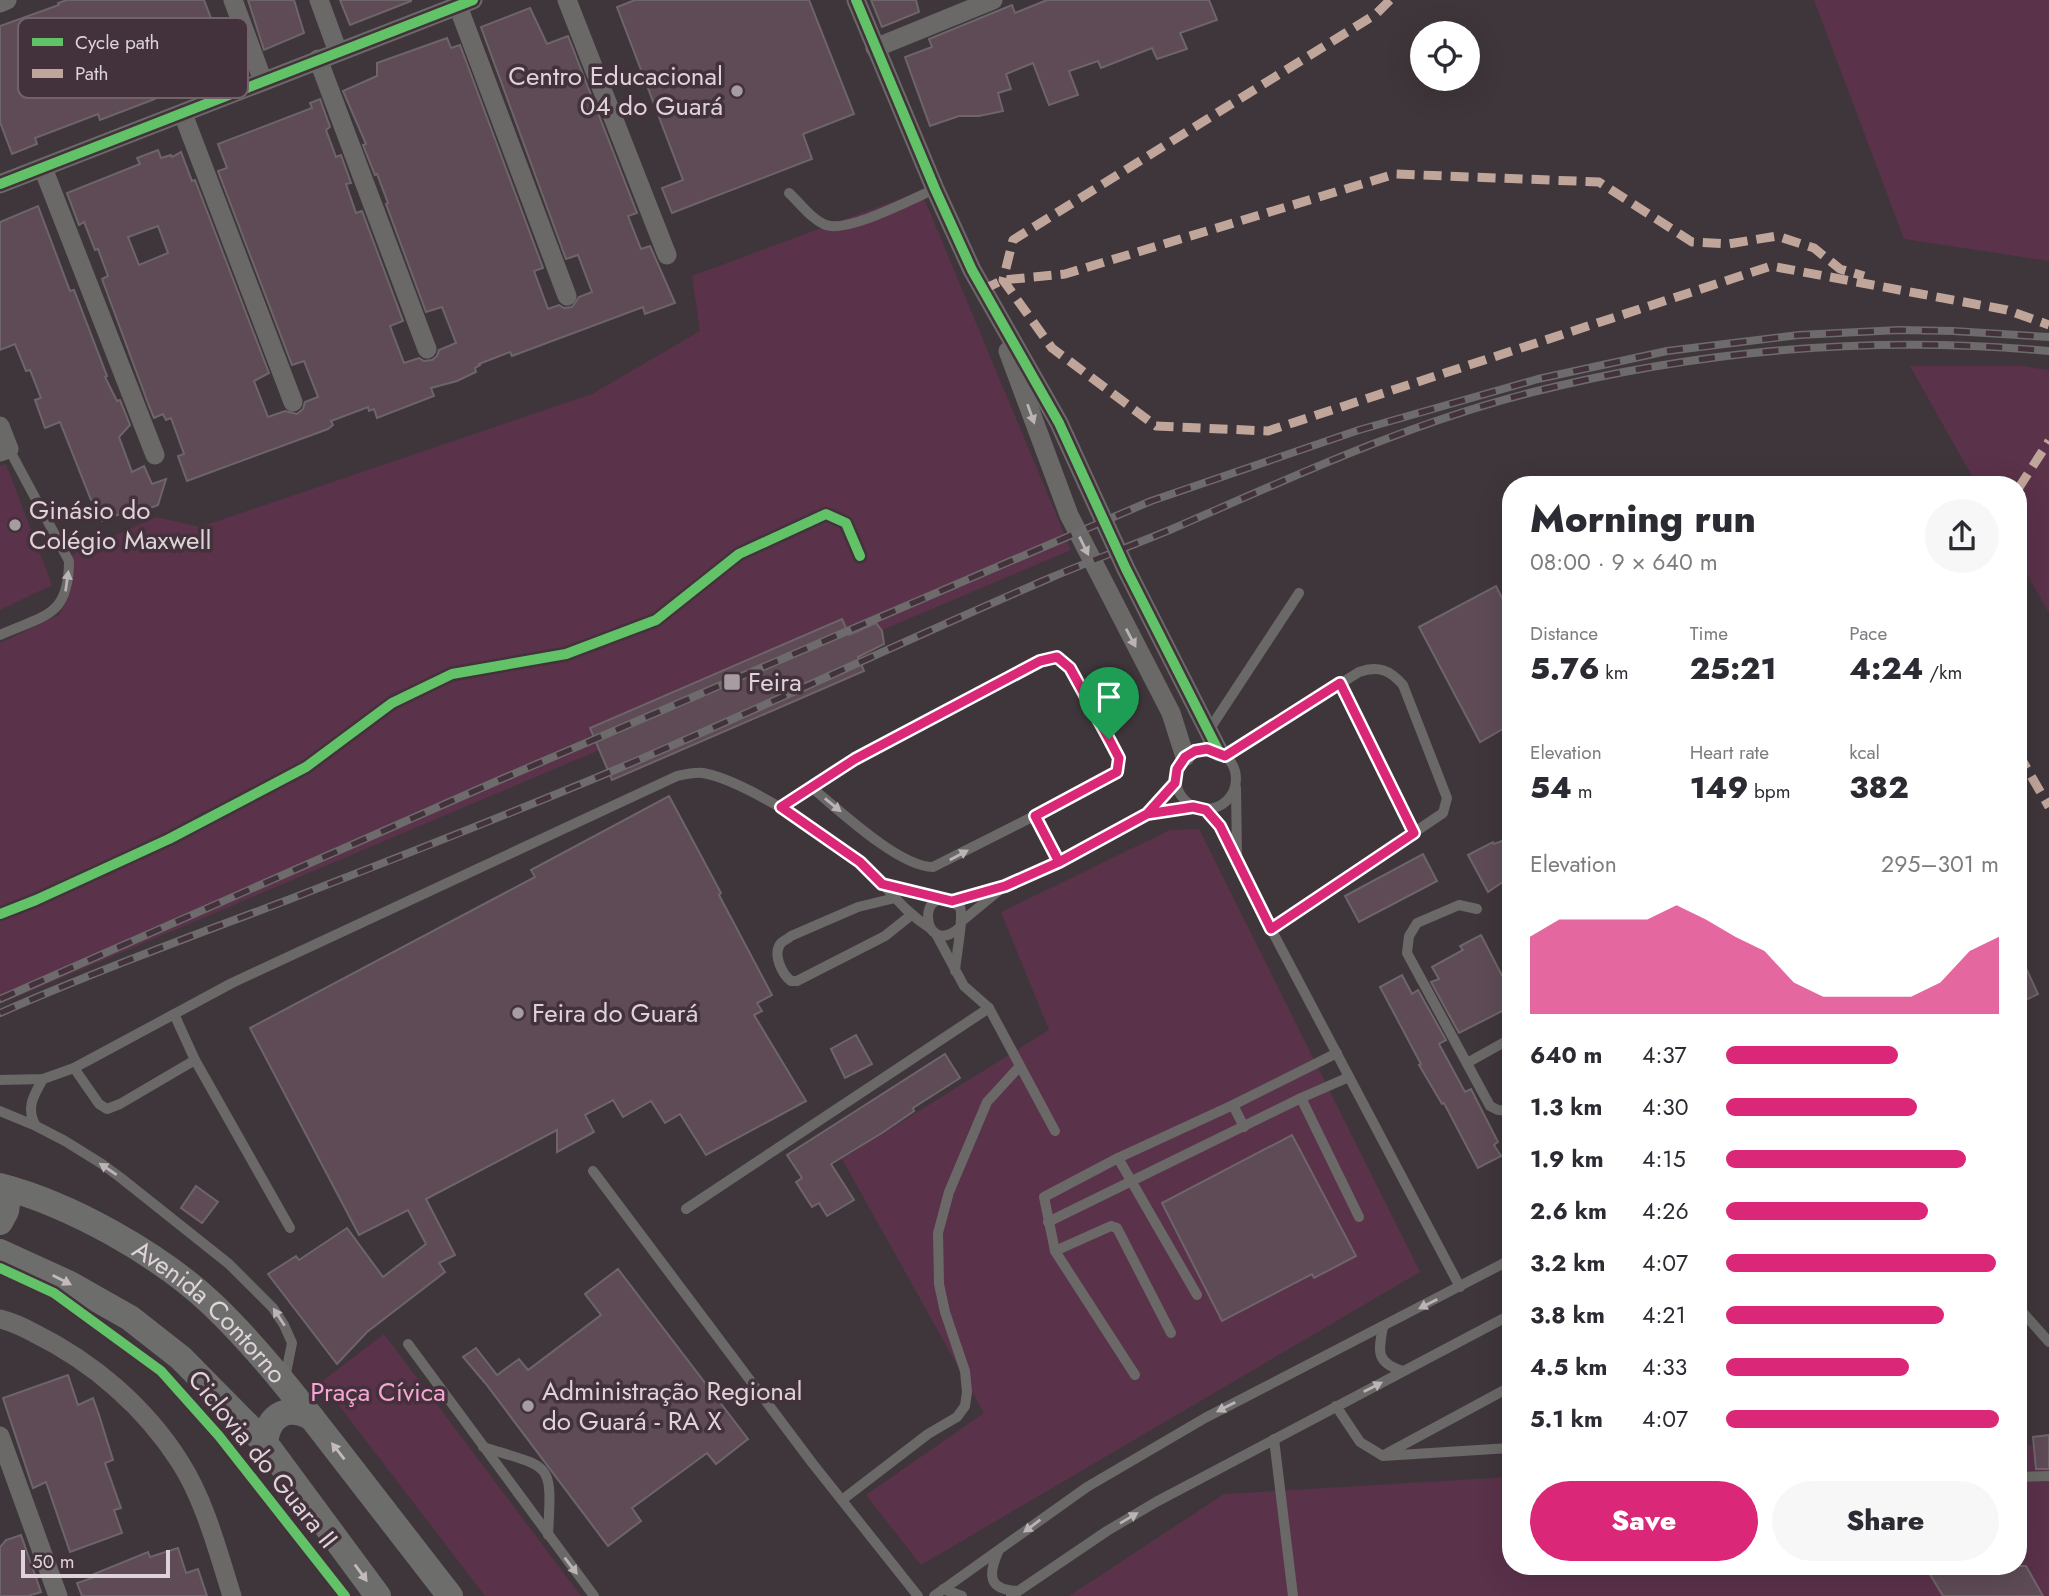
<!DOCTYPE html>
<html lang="en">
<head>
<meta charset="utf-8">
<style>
	:root { --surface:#fff; --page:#f7f7f7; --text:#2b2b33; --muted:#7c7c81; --accent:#db2777 }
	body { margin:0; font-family:Jost,sans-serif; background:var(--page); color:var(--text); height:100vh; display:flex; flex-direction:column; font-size:26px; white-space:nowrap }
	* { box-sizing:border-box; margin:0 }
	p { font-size:23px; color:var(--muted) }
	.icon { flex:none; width:38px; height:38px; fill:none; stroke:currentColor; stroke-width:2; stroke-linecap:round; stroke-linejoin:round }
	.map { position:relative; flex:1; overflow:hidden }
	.details { position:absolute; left:1502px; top:476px; width:525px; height:1099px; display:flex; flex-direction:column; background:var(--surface); border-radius:28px; box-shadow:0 7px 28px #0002 }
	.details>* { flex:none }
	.controls { position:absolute; left:1410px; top:21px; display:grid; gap:14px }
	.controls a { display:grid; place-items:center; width:70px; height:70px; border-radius:50%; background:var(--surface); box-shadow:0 7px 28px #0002; font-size:35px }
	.scale { position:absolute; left:21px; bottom:18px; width:149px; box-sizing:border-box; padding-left:7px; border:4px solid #ded3d8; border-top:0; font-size:19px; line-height:24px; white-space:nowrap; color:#ded3d8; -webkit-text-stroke:5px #43323b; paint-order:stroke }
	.pin { position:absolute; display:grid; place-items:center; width:60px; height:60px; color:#fff; margin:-72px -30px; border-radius:50% 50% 50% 0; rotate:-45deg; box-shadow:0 0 7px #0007 }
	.pin .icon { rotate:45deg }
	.round { display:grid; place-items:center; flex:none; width:74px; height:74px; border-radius:37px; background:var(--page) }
	.headline { display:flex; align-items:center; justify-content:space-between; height:119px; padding:0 28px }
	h1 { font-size:38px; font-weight:800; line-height:52px }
	.figures { display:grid; grid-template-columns:repeat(3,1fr); gap:10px; height:119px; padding:7px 28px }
	.figures div { display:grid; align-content:center }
	.figures b { font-size:30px; font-weight:800 }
	.figures small { font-size:19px; font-weight:400 }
	.figures p { font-size:19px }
	.chart { height:196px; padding:14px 28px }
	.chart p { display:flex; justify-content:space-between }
	.chart svg { width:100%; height:126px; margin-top:7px; fill:var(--accent); opacity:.7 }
	.primary-button { display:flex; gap:14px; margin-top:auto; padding:14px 28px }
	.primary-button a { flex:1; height:80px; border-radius:42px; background:var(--accent); color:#fff; font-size:28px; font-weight:800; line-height:80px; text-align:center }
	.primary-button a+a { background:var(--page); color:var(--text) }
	ul { padding:0 28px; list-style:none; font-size:23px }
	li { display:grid; grid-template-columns:112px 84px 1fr; align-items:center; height:52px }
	li i { height:18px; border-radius:9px; background:var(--accent) }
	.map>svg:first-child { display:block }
	.green { fill:#5a324a }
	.building { fill:#5e4b56; stroke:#6d656a; stroke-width:2; fill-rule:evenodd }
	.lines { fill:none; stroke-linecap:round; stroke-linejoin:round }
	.service { stroke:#6a6968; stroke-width:10 }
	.minor { stroke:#6a6968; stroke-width:19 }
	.secondary { stroke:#6d6d6b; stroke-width:26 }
	.rail-casing { stroke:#6d6b6b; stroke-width:8 }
	.rail { stroke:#43323b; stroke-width:5; stroke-dasharray:16; stroke-linecap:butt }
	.quiet { stroke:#c0a59a; stroke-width:9; stroke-dasharray:18 9; stroke-linecap:butt }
	.cycleway-casing { stroke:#43323b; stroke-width:15 }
	.cycleway { stroke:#61c268; stroke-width:10 }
	.oneway { fill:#bbb3b6 }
	.oneway2 { fill:#c2babd }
	.route-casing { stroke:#fff; stroke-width:14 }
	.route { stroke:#db2777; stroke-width:9 }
	.poi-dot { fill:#a69ca1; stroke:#43323b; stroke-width:2.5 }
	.labels { text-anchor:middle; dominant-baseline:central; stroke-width:7; stroke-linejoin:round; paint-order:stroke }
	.poi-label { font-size:26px; fill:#ded3d8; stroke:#43323b; text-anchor:start }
	.street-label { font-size:26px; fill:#ded3d8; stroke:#43323b }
	.park-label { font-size:26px; fill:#f8a4d4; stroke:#43323b }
	.key { fill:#43323b; stroke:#72626a; stroke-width:2 }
	.key-label { font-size:19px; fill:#ded3d8 }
</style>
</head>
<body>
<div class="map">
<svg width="2049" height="1596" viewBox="0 0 2049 1596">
	<rect width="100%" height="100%" fill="#3f363b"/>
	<g class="green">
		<polygon points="1814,0 2049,0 2049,261 1904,239"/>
		<polygon points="921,191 1071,550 0,1004 0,643 59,615 72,589 69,556 156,517 200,527 592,394 700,331 692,276"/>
		<polygon points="1910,366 2022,366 2049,370 2049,613 2018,558 2018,485 1977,485"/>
		<polygon points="6,464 52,585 0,610 0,466"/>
		<polygon points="1199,829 1420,1272 921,1565 866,1495 984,1413 842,1159 1049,1030 1001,912 1170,830"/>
		<polygon points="384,1334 581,1596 485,1596 321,1382"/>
		<polygon points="2049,1444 2049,1596 1069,1596 1224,1494 1510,1477 1510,1566 2018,1566 2018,1446"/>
	</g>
	<g class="building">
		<polygon points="67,0 204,0 217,34 230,28 244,66 183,90 177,76 150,87 155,99 100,120 98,114 35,138 37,144 12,154 0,122 0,26 59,5 58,3"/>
		<polygon points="248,0 294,0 304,33 264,50"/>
		<polygon points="340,0 411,0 411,1 350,25"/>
		<polygon points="635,0 809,0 854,114 803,134 812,159 672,213 662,188 683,180 617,7"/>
		<polygon points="871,0 916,0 919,12 882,27"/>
		<polygon points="1047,0 1209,0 1217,20 1180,33 1187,49 1157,59 1152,48 1101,68 1098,61 1069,71 1078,95 1049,105 1033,63 1006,74 1011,89 998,93 1003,111 979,116 959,116 930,126 905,57 932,47 929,39 1000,10 1012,5 1015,13"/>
		<path d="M 530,8 L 547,44 L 568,36 L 637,213 L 628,216 L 641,249 L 650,246 L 675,303 L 645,314 L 643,307 L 512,356 L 510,352 L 479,364 L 480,365 L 475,368 L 476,372 L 457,381 L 431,388 L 434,396 L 377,418 L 374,409 L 369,411 L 368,407 L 331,421 L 333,425 L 328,429 L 187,481 L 178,456 L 184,454 L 171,418 L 166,420 L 163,414 L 154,418 L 149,406 L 102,279 L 108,276 L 98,249 L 95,250 L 84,222 L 79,225 L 67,193 L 140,164 L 137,158 L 158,150 L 161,158 L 171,155 L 172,157 L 181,152 L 192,181 L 195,180 L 269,373 L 254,381 L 268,417 L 285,411 L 297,414 L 303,409 L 305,402 L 318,397 L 304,361 L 292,365 L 218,171 L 227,168 L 218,144 L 312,108 L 310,103 L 320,99 L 330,127 L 326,130 L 336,157 L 341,155 L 351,183 L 346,184 L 356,213 L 362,211 L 403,321 L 390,326 L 404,363 L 419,358 L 424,361 L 432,360 L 437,356 L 439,350 L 456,343 L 442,307 L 426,312 L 386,204 L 388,203 L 377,174 L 375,175 L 363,145 L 366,144 L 343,91 L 377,76 L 377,63 L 447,38 L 451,48 L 460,45 L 543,268 L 534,271 L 548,309 L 559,305 L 564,308 L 572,307 L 579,297 L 592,292 L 578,255 L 566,259 L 481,27 ZM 158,226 L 168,253 L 139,265 L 128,237 Z"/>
		<polygon points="38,206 70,291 74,290 107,376 105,377 117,401 120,400 130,425 119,437 132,472 144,466 152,484 166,479 158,505 145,510 143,505 102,521 94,499 91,500 60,422 45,428 35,400 41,398 30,370 26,371 15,344 0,350 0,222"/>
		<polygon points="1496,586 1510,614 1510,725 1480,742 1419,627"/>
		<polygon points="842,619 849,635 876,623 882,631 884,644 858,657 864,671 612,780 590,728"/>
		<polygon points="669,796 721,893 719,895 772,995 757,1003 762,1011 754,1015 806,1101 706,1155 680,1114 665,1123 651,1101 623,1117 613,1100 585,1115 594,1132 557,1152 557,1130 426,1199 455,1255 439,1263 445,1272 367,1332 337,1364 268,1274 296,1256 299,1260 347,1228 383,1277 426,1244 408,1210 359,1235 250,1028 535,877 531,870"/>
		<polygon points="1510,838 1510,877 1488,892 1468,855 1493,842 1494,844"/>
		<polygon points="1423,854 1437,881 1359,922 1345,896"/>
		<polygon points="1481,935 1510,991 1510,1007 1459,1033 1431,982 1439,979 1432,967 1463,950 1460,946"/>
		<polygon points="2018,951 2038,994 2018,1004"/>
		<polygon points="1402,975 1412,994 1418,990 1446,1040 1439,1044 1465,1092 1471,1089 1498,1142 1494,1145 1501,1156 1478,1168 1444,1103 1442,1104 1419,1065 1421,1064 1380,987"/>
		<polygon points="856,1035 872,1064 845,1078 831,1049"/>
		<polygon points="945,1054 960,1078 913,1108 914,1111 882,1133 831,1164 854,1200 827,1216 819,1203 812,1207 796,1182 802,1178 787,1155"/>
		<polygon points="1292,1135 1356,1256 1314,1278 1312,1274 1222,1321 1162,1203"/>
		<polygon points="196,1186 218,1202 202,1223 181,1208"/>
		<polygon points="618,1269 748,1439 716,1464 707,1453 632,1508 641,1521 608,1546 486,1384 463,1357 476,1348 497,1375 519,1359 528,1370 601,1315 585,1294"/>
		<polygon points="68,1375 78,1405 93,1398 99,1415 113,1460 105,1463 121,1508 114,1510 122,1533 70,1552 46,1482 33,1488 3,1398"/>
		<polygon points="2049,1435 2049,1469 2036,1469 2033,1437"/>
		<polygon points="21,1535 41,1592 28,1596 0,1596 0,1547 6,1540"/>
		<polygon points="178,1548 186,1573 198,1569 207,1596 82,1596 77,1583 95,1577 94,1574 148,1552 150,1557"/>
		<polygon points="1925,1566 2026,1566 2043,1596 1943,1596"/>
	</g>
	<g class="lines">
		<g class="service">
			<path d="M 789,193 C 800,203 812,220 826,225 C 848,233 912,199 935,189"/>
			<path d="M 0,635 C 44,615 69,617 69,561 L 9,449"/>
			<polyline points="1341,683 1414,833"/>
			<polyline points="1209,730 1299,593"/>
			<circle cx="1206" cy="779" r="30"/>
			<path d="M 1225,756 L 1359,672 C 1378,665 1390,670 1403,685 L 1447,798 L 1443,813 L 1271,929"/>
			<polyline points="1236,788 1237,857"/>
			<path d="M 781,807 L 855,759 L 1040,661 L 1057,657 L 1070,668 L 1119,758 L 1117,772 L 1111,777 L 933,867 C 899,867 839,810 811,787"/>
			<polyline points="1206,810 1220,826 1271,929 1460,1287"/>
			<polyline points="1148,814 1193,807"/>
			<polyline points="1035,816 1059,862"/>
			<polyline points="883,884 943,899"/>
			<path d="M 895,898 L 858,907 L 791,936 C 788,939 784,940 781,943 C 772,954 782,974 791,981 L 797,981 L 885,936 L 910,916"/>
			<polyline points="952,901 1005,886 1059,862 1147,814 1175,783"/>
			<polyline points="1477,909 1459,905 1417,923 1409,936 1407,953 1490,1106 1498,1110 1510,1111"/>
			<polyline points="962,921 1002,888"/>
			<polyline points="936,934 964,986 989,1008 1055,1131"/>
			<path d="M 955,971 C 956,956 964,918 960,907 C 914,875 921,961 959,928"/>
			<polyline points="174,1014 195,1060 290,1228"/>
			<polyline points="1467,1063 1510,1039"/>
			<polyline points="74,1068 99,1104 107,1109 120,1104 195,1060"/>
			<path d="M 0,1080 L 43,1079 L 74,1068 L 232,983 L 677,776 C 686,774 694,772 703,773 C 744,780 827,835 860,862 C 886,884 900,909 930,928"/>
			<polyline points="1301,1098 1359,1217"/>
			<polyline points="1233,1105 1244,1127"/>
			<polyline points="0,1111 36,1126 65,1141 102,1164 121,1178 229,1264 273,1308 284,1325 292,1343 285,1378"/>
			<path d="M 36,1126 C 25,1108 34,1095 43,1079"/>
			<polyline points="1118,1158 1197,1295"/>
			<polyline points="593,1171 813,1464 918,1596"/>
			<polyline points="686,1209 989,1008"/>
			<polyline points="1048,1222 1301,1098 1349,1077"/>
			<polyline points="1055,1251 1111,1226 1117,1228 1171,1333"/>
			<polyline points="2018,1307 2049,1342"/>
			<path d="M 1383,1327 C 1378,1352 1376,1363 1403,1371"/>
			<polyline points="408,1344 594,1596"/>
			<polyline points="1135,1375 1055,1251 1044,1197 1118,1158 1233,1105 1337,1053"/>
			<polyline points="1336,1406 1360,1442 1383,1456 1510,1448"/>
			<polyline points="1274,1439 1293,1596"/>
			<path d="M 483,1447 C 553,1469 552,1460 548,1535"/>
			<polyline points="1386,1454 1510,1387"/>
			<polyline points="2018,1477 2049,1476"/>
			<polyline points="842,1500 928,1434 957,1417 965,1406 967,1392 965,1371 945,1312 939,1284 938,1233 949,1192 987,1102 1019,1067"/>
			<path d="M 998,1552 C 988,1575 988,1590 1018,1591"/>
			<polyline points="943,1589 962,1596"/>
			<polyline points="934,1596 1087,1487 1205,1418 1510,1260"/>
			<polyline points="1011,1596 1107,1531 1156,1502 1510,1315"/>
		</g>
		<g class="minor">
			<polyline points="233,0 263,81"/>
			<polyline points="319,0 338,52"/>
			<polyline points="567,0 667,255"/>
			<polyline points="856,0 935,189 972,270 1059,423 1126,569 1219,752"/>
			<polyline points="0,3 7,0"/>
			<polyline points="458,6 567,296"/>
			<polyline points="875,48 993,0"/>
			<polyline points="318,59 427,349"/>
			<polyline points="183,114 293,402"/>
			<polyline points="43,168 155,455"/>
			<polyline points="0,184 473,0"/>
			<polyline points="1008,351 1069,515 1171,713 1185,757"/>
			<polyline points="0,426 9,449 0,452"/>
			<path d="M 0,1319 C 12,1322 23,1327 34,1333 C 93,1362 145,1407 180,1462 C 205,1501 218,1552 232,1596"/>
			<polyline points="0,1436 58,1596"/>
		</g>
		<g class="secondary">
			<path id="s1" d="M 0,1186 C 70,1204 159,1254 212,1304 C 257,1347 295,1396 333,1445 C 372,1495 411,1545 450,1596"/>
			<polyline points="0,1222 6,1211 9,1189"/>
			<polyline points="0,1252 70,1284 130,1318 181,1358 265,1443 378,1596"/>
			<path d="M 265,1443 C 268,1415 287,1404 312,1418"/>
		</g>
		<g class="rail-casing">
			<g id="rail">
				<polyline points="0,999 504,778 1151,501 1359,430 1538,379 1667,351 1799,335 1899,330 1953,331 2049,337"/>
				<path d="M 0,1013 C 94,972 189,937 285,901 C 394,859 502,817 610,772 C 758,710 903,641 1050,578 C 1090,561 1131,546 1172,529 C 1288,479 1406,424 1529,393 C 1699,350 1874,335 2049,351"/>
			</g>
		</g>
		<use href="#rail" class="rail"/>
		<g class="quiet">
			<polyline points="1390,0 1376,14 1013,240 1003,280 1052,348 1156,426 1268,431 1771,266 2007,310 2049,325"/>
			<polyline points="982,290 1003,280 1065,274 1395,174 1599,182 1692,242 1728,244 1777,236 1814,248 1840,269 1864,276"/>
			<polyline points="2018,489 2049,441"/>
			<polyline points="2018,753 2049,807"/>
		</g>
		<g class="cycleway-casing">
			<g id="cycleway">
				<polyline points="856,0 935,189 972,270 1059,423 1126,569 1219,752"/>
				<polyline points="0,184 473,0"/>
				<polyline points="0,914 36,900 169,839 306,767 392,703 452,674 566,654 656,620 739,554 826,514 846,523 860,556"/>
				<polyline points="0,1268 54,1293 161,1371 219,1436 345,1596"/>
			</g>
		</g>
		<use href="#cycleway" class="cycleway"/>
	</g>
	<defs><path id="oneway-solid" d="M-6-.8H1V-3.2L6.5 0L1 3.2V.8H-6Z" transform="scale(1.75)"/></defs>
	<g class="oneway">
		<use href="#oneway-solid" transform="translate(1031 414) rotate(70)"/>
		<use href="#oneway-solid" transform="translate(1084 546) rotate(64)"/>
		<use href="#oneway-solid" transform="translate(67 581) rotate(-82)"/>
		<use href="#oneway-solid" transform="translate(1131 638) rotate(62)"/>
		<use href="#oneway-solid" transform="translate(833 805) rotate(39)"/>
		<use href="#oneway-solid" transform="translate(959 855) rotate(-28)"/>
		<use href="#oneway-solid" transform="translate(108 1169) rotate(-146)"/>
		<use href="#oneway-solid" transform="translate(1428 1304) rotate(153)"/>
		<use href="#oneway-solid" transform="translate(279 1317) rotate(-123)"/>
		<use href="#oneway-solid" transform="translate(1373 1387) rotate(-27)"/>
		<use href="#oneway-solid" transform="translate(1226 1407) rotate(153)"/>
		<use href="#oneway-solid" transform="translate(1129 1518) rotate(-31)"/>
		<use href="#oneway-solid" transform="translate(1032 1526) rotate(143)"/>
		<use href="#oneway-solid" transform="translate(571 1566) rotate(53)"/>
	</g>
	<g class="oneway2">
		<use href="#oneway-solid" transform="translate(62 1280) rotate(27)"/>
		<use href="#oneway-solid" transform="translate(338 1451) rotate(-128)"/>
		<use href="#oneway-solid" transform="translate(361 1573) rotate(54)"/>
	</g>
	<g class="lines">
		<g class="route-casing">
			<polyline id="route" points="1109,739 1070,668 1057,657 1040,661 855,759 781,807 860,862 882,884 952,901 1005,886 1059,862 1147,814 1193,807 1206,810 1220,826 1271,929 1414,833 1340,683 1225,756 1207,749 1195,751 1185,757 1177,769 1175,783 1147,814 1059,862 1035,816 1117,772 1119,758 1109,739"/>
		</g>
		<use href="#route" class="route"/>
	</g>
	<g class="poi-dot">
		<circle cx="737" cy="91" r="7"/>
		<circle cx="15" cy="525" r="7"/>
		<rect x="723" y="673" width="18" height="18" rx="3.5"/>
		<circle cx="518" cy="1013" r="7"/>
		<circle cx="528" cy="1406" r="7"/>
	</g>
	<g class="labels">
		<g class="poi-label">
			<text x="723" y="76" text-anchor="end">Centro Educacional<tspan x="723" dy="30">04 do Guará</tspan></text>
			<text x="29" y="510">Ginásio do<tspan x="29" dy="30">Colégio Maxwell</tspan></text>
			<text x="748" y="682">Feira</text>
			<text x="532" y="1013">Feira do Guará</text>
			<text x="542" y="1391">Administração Regional<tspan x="542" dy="30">do Guará - RA X</tspan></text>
		</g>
		<g class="street-label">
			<text stroke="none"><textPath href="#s1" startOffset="248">Avenida Contorno</textPath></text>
			<text transform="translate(263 1459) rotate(51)">Ciclovia do Guara II</text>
		</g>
		<g class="park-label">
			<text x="378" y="1392">Praça Cívica</text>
		</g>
	</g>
	<rect x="18" y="18" width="230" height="80" rx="10" class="key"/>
	<rect x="32" y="38" width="31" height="8" fill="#61c268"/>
	<rect x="32" y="69" width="31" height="9" fill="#c0a59a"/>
	<g class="key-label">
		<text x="75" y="49">Cycle path</text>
		<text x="75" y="80">Path</text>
	</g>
</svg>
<div class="controls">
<a><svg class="icon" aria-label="locate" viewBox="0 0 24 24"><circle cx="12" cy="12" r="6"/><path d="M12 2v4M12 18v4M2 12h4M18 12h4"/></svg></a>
</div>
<div class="scale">50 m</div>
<div class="pin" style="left:1109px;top:739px;background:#1e9e55"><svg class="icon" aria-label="arrive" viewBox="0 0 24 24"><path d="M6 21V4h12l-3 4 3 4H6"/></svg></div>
<section class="details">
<div class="headline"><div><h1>Morning run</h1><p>08:00 · 9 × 640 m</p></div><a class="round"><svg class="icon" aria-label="share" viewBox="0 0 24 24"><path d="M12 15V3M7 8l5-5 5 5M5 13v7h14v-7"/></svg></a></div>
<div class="figures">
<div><p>Distance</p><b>5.76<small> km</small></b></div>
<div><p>Time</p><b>25:21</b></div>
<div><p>Pace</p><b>4:24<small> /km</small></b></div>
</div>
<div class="figures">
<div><p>Elevation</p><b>54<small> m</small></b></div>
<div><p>Heart rate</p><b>149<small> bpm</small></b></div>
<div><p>kcal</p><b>382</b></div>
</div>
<div class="chart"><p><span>Elevation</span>295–301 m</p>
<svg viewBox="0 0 160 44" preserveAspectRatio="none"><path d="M0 44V17L10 11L20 11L30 11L40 11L50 6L60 11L70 17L80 22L90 33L100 38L110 38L120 38L130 38L140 33L150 22L160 17V44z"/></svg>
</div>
<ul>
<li><b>640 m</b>4:37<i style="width:63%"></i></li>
<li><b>1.3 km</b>4:30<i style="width:70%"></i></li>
<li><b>1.9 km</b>4:15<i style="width:88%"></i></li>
<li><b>2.6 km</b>4:26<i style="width:74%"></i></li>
<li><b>3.2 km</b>4:07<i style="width:99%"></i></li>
<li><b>3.8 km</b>4:21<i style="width:80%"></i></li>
<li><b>4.5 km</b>4:33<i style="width:67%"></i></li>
<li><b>5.1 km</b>4:07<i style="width:100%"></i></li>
</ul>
<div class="primary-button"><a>Save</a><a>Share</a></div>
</section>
</div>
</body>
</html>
